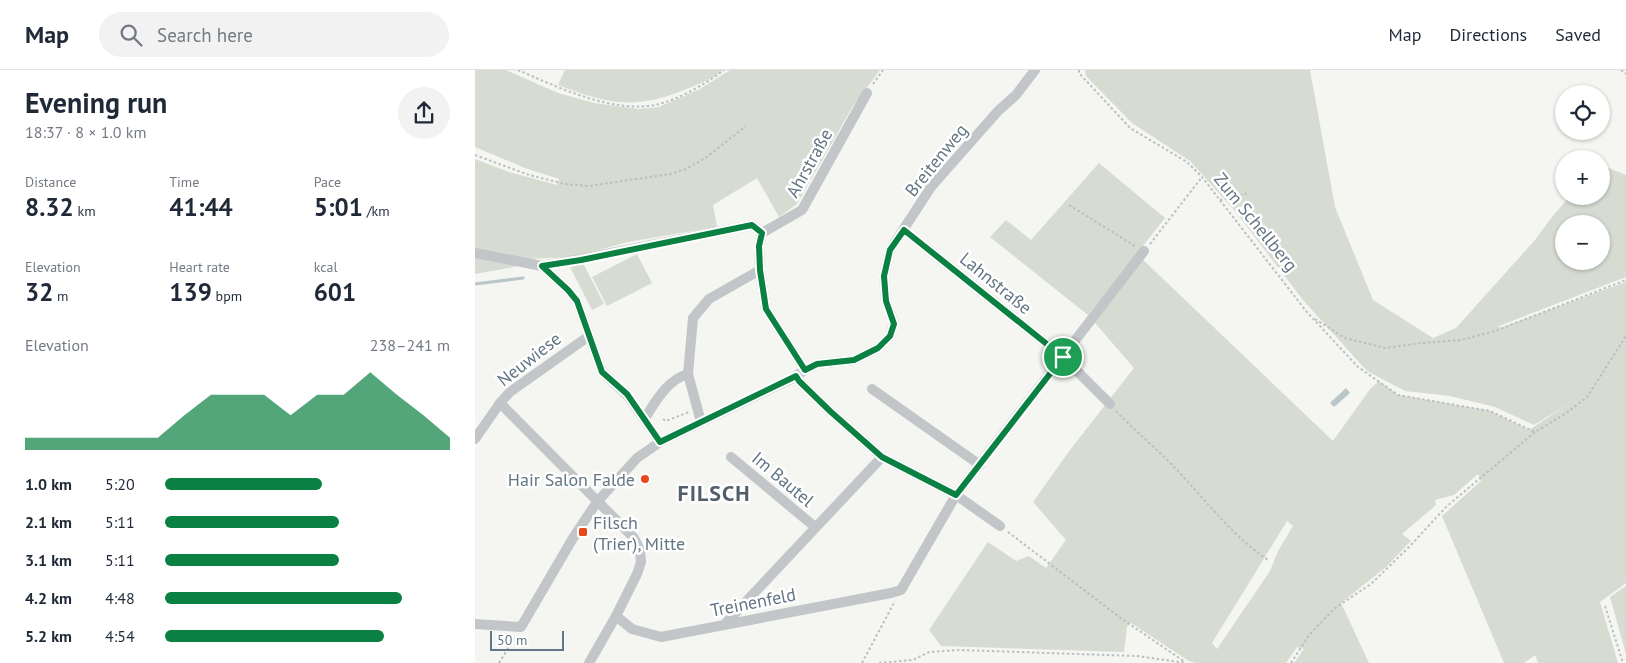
<!DOCTYPE html>
<html lang="en">
<head>
<meta charset="utf-8">
<style>
	:root { --surface:#fff; --page:#f2f2f3; --text:#1f2937; --muted:#747a83; --line:#e0e1e3; --accent:#0b8043 }
	body { margin:0; font-family:"PT Sans",sans-serif; background:var(--page); color:var(--text); height:100vh; display:flex; flex-direction:column; font-size:19px; white-space:nowrap }
	* { box-sizing:border-box; margin:0 }
	p { font-size:16px; color:var(--muted) }
	.icon { flex:none; width:28px; height:28px; fill:none; stroke:currentColor; stroke-width:2; stroke-linecap:round; stroke-linejoin:round }
	.map { position:relative; flex:1; overflow:hidden }
	.drawer { display:flex; flex-direction:column; background:var(--surface); width:475px }
	.drawer>* { flex:none }
	.tools { position:absolute; left:1080px; top:15px; display:grid; gap:10px }
	.tools a { display:grid; place-items:center; width:55px; height:55px; border-radius:50%; background:var(--surface); box-shadow:0 1px 4px #0004; font-size:25px }
	.scale { position:absolute; left:15px; bottom:12px; width:74px; box-sizing:border-box; padding-left:5px; border:2px solid #637684; border-top:0; font-size:14px; line-height:18px; white-space:nowrap; color:#637684; -webkit-text-stroke:4px #fff; paint-order:stroke }
	.pin { position:absolute; display:grid; place-items:center; width:42px; height:42px; color:#fff; margin:-21px; border:2px solid #fff; border-radius:50%; box-shadow:0 1px 5px #0007 }
	.round { display:grid; place-items:center; flex:none; width:52px; height:52px; border-radius:26px; background:var(--page) }
	.overview { display:flex; align-items:center; justify-content:space-between; height:85px; padding:0 25px }
	h1 { font-size:28px; font-weight:700; line-height:38px }
	.metrics { display:grid; grid-template-columns:repeat(3,1fr); gap:8px; height:85px; padding:5px 25px }
	.metrics div { display:grid; align-content:center }
	.metrics b { font-size:25px; font-weight:700 }
	.metrics small { font-size:14px; font-weight:400 }
	.metrics p { font-size:14px }
	.chart { height:140px; padding:10px 25px }
	.chart p { display:flex; justify-content:space-between }
	.chart svg { width:100%; height:90px; margin-top:5px; fill:var(--accent); opacity:.7 }
	ul { padding:0 25px; list-style:none; font-size:16px }
	li { display:grid; grid-template-columns:80px 60px 1fr; align-items:center; height:38px }
	li i { height:12px; border-radius:6px; background:var(--accent) }
	header { display:flex; align-items:center; gap:30px; box-sizing:border-box; height:70px; padding:0 25px; background:var(--surface); border-bottom:1px solid var(--line) }
	header strong { font-size:24px }
	nav { display:flex; gap:28px; margin-inline-start:auto; font-size:18px }
	.search { width:350px; height:45px; background:var(--page); display:flex; align-items:center; gap:12px; box-sizing:border-box; padding:0 18px; border-radius:28px; color:var(--muted); font-size:19px }
	main { display:flex; flex:1; min-height:0 }
	.map>svg:first-child { display:block }
	.green { fill:#d6dcd2; fill-rule:evenodd }
	.water { fill:#b9c6ca }
	.lines { fill:none; stroke-linecap:round; stroke-linejoin:round }
	.stream { stroke:#b9c6ca; stroke-width:3 }
	.path { stroke:#bcbec0; stroke-width:2; stroke-dasharray:2.5 2.5; stroke-linecap:butt }
	.minor { stroke:#c2c6c9; stroke-width:10 }
	.route-casing { stroke:#fff; stroke-width:10 }
	.route { stroke:#0b8043; stroke-width:6 }
	.poi-dot { fill:#e9481d; stroke:#fff; stroke-width:2 }
	.labels { text-anchor:middle; dominant-baseline:central; stroke-width:5; stroke-linejoin:round; paint-order:stroke }
	.street-label { font-size:18px; fill:#637684; stroke:#fff }
	.poi-label { font-size:18px; fill:#637684; stroke:#fff; text-anchor:end }
	.district-label { font-size:22px; font-weight:bold; letter-spacing:1px; fill:#515f68; stroke:#fff }
</style>
</head>
<body>
<header>
<strong>Map</strong>
<div class="search"><svg class="icon" aria-label="search" viewBox="0 0 24 24"><circle cx="10" cy="10" r="6"/><path d="M15 15l6 6"/></svg>Search here</div>
<nav><a>Map</a><a>Directions</a><a>Saved</a></nav>
</header>
<main>
<section class="drawer">
<div class="overview"><div><h1>Evening run</h1><p>18:37 · 8 × 1.0 km</p></div><a class="round"><svg class="icon" aria-label="share" viewBox="0 0 24 24"><path d="M12 15V3M7 8l5-5 5 5M5 13v7h14v-7"/></svg></a></div>
<div class="metrics">
<div><p>Distance</p><b>8.32<small> km</small></b></div>
<div><p>Time</p><b>41:44</b></div>
<div><p>Pace</p><b>5:01<small> /km</small></b></div>
</div>
<div class="metrics">
<div><p>Elevation</p><b>32<small> m</small></b></div>
<div><p>Heart rate</p><b>139<small> bpm</small></b></div>
<div><p>kcal</p><b>601</b></div>
</div>
<div class="chart"><p><span>Elevation</span>238–241 m</p>
<svg viewBox="0 0 160 44" preserveAspectRatio="none"><path d="M0 44V38L10 38L20 38L30 38L40 38L50 38L60 27L70 17L80 17L90 17L100 27L110 17L120 17L130 6L140 17L150 27L160 38V44z"/></svg>
</div>
<ul>
<li><b>1.0 km</b>5:20<i style="width:55%"></i></li>
<li><b>2.1 km</b>5:11<i style="width:61%"></i></li>
<li><b>3.1 km</b>5:11<i style="width:61%"></i></li>
<li><b>4.2 km</b>4:48<i style="width:83%"></i></li>
<li><b>5.2 km</b>4:54<i style="width:77%"></i></li>
</ul>
</section>
<div class="map">
<svg width="1151" height="593" viewBox="0 0 1151 593">
	<rect width="100%" height="100%" fill="#f5f5f1"/>
	<g class="green">
		<polygon points="0,0 31,0 83,23 119,33 164,39 184,37 225,19 255,0 405,0 378,36 322,134 304,147 282,108 238,135 242,157 153,172 98,187 53,189 0,179 0,89 34,102 82,115 84,109 50,98 0,77"/>
		<path d="M 90,0 L 248,0 C 238,9 226,13 214,18 C 162,40 134,35 83,15 Z"/>
		<path d="M 610,0 L 835,0 L 860,137 L 898,230 L 958,268 L 981,258 L 1060,170 L 1077,147 L 1095,126 L 1126,126 L 1126,95 L 1151,105 L 1151,207 L 1024,256 L 1025,258 L 1151,212 L 1151,513 L 1125,532 L 1143,593 L 1063,593 L 1060,585 L 1049,593 L 1029,593 L 967,446 L 1006,411 L 1003,404 L 979,425 L 960,430 L 961,435 L 927,464 L 936,471 L 911,497 L 866,533 L 894,593 L 819,593 L 829,579 L 822,577 L 811,593 L 720,593 L 714,591 L 656,553 L 652,557 L 649,582 L 466,576 L 454,560 L 513,472 L 541,491 L 554,486 L 571,498 L 591,470 L 558,432 L 595,380 L 659,298 L 620,253 L 664,186 L 858,371 L 895,319 L 904,311 L 923,325 L 1015,341 L 1054,360 L 1096,332 L 1059,355 L 1020,337 L 975,326 L 930,321 L 892,301 L 828,230 L 760,141 L 715,91 L 657,53 L 611,6 ZM 1089,154 L 1126,154 L 1126,191 L 1089,191 ZM 812,451 L 818,456 L 803,481 L 795,501 L 742,579 L 737,573 Z"/>
		<polygon points="624,93 690,148 613,245 515,167 531,150 556,170"/>
		<polygon points="0,184 44,196 0,204"/>
		<polygon points="162,184 177,213 132,236 117,207"/>
		<polygon points="108,193 129,234 117,240 95,197"/>
		<polygon points="1151,516 1151,584 1135,527"/>
	</g>
	<polygon class="water" points="871,318 875,323 859,337 855,333"/>
	<g class="lines">
		<polyline class="stream" points="0,214 48,208"/>
		<g class="path">
			<path d="M 43,0 C 82,17 136,43 180,35 C 203,30 231,14 249,0"/>
			<polyline points="604,0 604,3 655,58 712,92 727,107 831,241 883,297 923,325 1015,341 1060,362"/>
			<polyline points="1146,0 1151,4"/>
			<polyline points="398,14 408,0"/>
			<polyline points="0,85 54,105 90,114 114,116 195,104 211,99 232,87 271,56"/>
			<polyline points="745,130 774,123"/>
			<polyline points="594,135 660,176"/>
			<polyline points="675,174 727,107"/>
			<polyline points="840,249 870,268 910,278 947,273 986,270 1020,261 1151,210"/>
			<path d="M 641,341 C 660,361 681,378 700,398 C 730,429 756,465 793,490"/>
			<polyline points="188,349 191,351 214,342"/>
			<polyline points="533,462 647,549 710,592"/>
			<polyline points="1130,536 1148,593"/>
			<polyline points="24,593 40,567"/>
			<polyline points="387,593 420,531"/>
			<polyline points="404,593 438,590 454,582 484,580 662,586 711,593"/>
			<polyline points="816,593 834,565 860,538 896,514 935,476 971,437 1060,362 1090,344 1112,327 1151,266"/>
		</g>
		<g class="minor">
			<polyline points="429,160 588,287 635,334"/>
			<polyline points="0,183 67,196 93,220 102,231 127,302 152,325 185,372"/>
			<polyline points="67,196 106,189 277,155 287,163"/>
			<polyline points="114,266 35,322 25,333 159,468 165,480 166,492 162,504 141,546 114,593"/>
			<polyline points="330,300 291,239 285,200 284,176 287,163 327,140 392,23"/>
			<polyline points="321,306 324,311 356,342 407,387 481,425 525,456"/>
			<polyline points="397,319 505,395"/>
			<path d="M 170,348 C 181,331 192,310 213,304"/>
			<polyline points="226,352 213,304 218,248 234,229 285,200"/>
			<polyline points="0,369 25,333"/>
			<polyline points="256,387 340,457"/>
			<polyline points="141,546 157,559 186,567 416,523 426,520 481,425 669,181"/>
			<polyline points="0,554 46,557 98,468 122,432 162,388 185,372 316,309 330,300 342,294 379,290 403,278 415,266 419,253 411,231 409,206 415,180 456,117 523,41 541,25 560,0"/>
			<polyline points="250,554 407,387"/>
		</g>
	</g>
	<g class="lines">
		<g class="route-casing">
			<polygon id="route" points="277,155 287,163 284,176 285,200 291,239 330,300 342,294 379,290 403,278 415,266 419,254 411,231 409,206 415,180 429,160 588,287 481,425 407,387 356,342 324,311 321,306 185,372 152,324 127,302 102,231 93,220 67,196 106,190"/>
		</g>
		<use href="#route" class="route"/>
	</g>
	<g class="poi-dot">
		<circle cx="170" cy="409" r="5"/>
		<rect x="103" y="457" width="10" height="10" rx="2.5"/>
	</g>
	<g class="labels">
		<g class="street-label">
			<text transform="translate(461 90) rotate(-51)">Breitenweg</text>
			<text transform="translate(334 93) rotate(-61)">Ahrstraße</text>
			<text transform="translate(781 152) rotate(51)">Zum Schellberg</text>
			<text transform="translate(521 213) rotate(39)">Lahnstraße</text>
			<text transform="translate(54 289) rotate(-38)">Neuwiese</text>
			<text transform="translate(308 409) rotate(40)">Im Bautel</text>
			<text transform="translate(278 532) rotate(-11)">Treinenfeld</text>
		</g>
		<g class="poi-label">
			<text x="160" y="409">Hair Salon Falde</text>
			<text x="118" y="452" text-anchor="start">Filsch<tspan x="118" dy="21">(Trier), Mitte</tspan></text>
		</g>
		<g class="district-label">
			<text x="239" y="423">FILSCH</text>
		</g>
	</g>
</svg>
<div class="tools">
<a><svg class="icon" aria-label="locate" viewBox="0 0 24 24"><circle cx="12" cy="12" r="6"/><path d="M12 2v4M12 18v4M2 12h4M18 12h4"/></svg></a>
<a>+</a>
<a>−</a>
</div>
<div class="scale">50 m</div>
<div class="pin" style="left:588px;top:287px;background:#1e9e55"><svg class="icon" aria-label="arrive" viewBox="0 0 24 24"><path d="M6 21V4h12l-3 4 3 4H6"/></svg></div>
</div>
</main>
</body>
</html>
